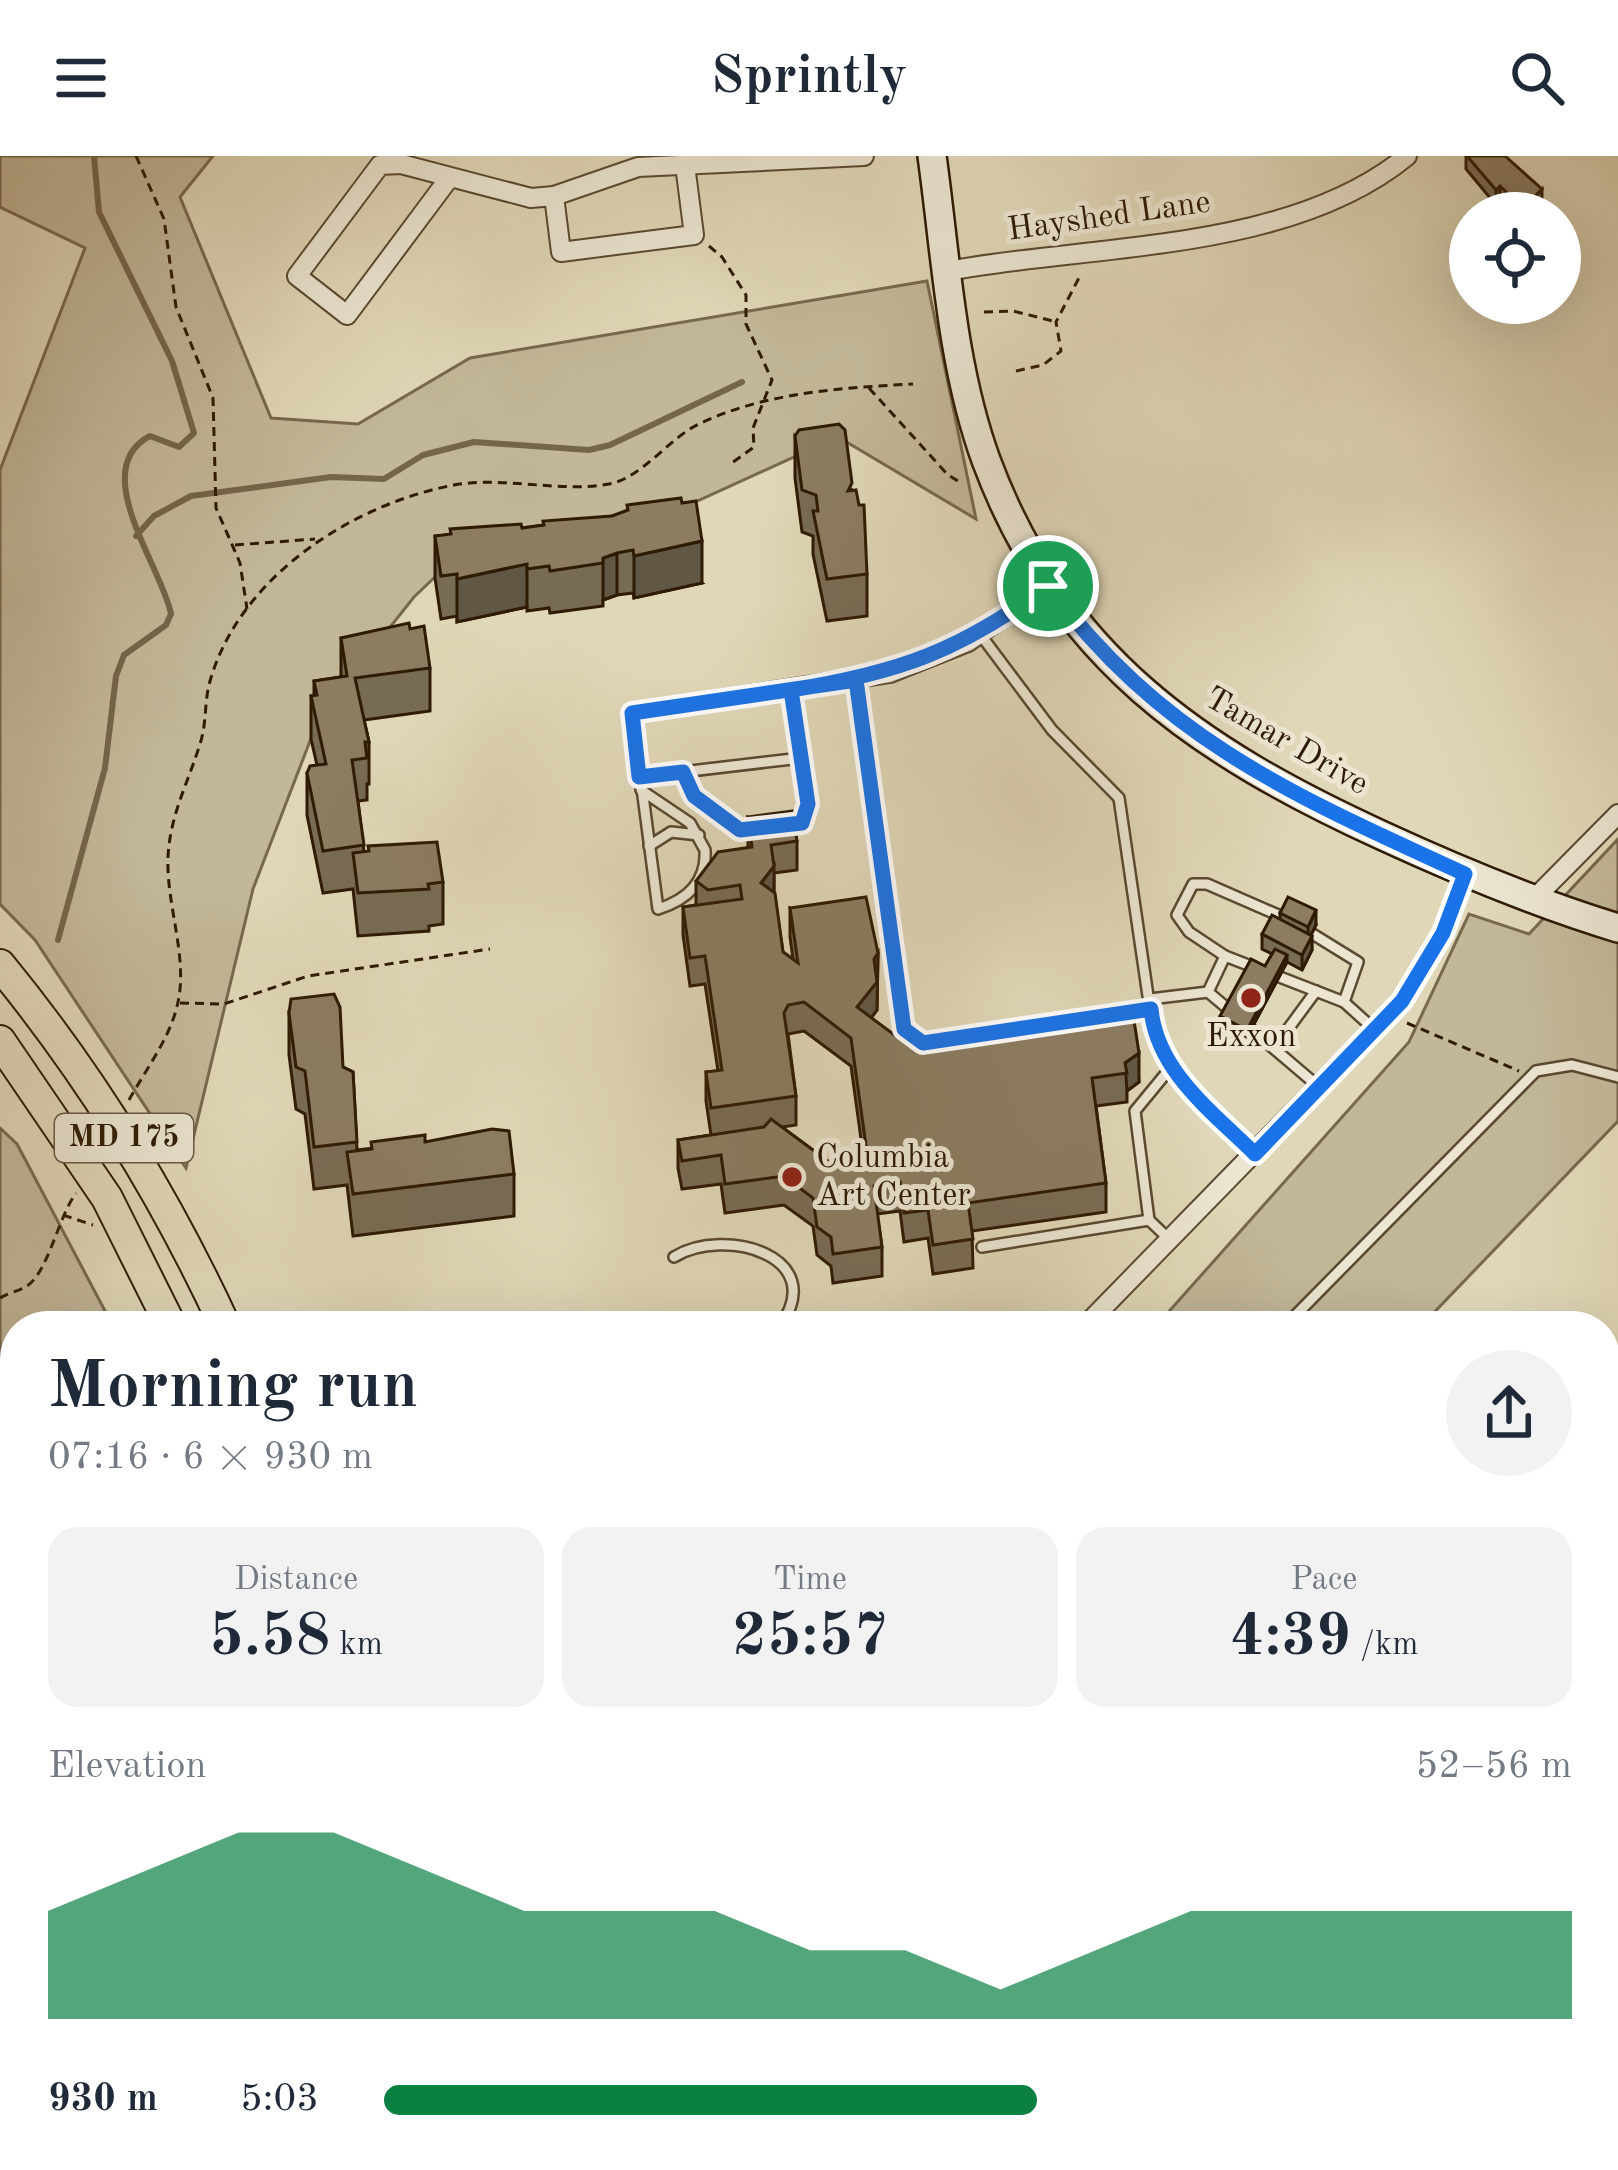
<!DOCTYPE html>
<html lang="en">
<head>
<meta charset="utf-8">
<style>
	:root { --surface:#fff; --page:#f2f2f3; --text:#1f2937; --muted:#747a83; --accent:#0b8043 }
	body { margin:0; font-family:"Old Standard TT",serif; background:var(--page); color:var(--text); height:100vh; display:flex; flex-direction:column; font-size:45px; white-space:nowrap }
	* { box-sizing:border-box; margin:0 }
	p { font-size:39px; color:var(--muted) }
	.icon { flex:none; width:66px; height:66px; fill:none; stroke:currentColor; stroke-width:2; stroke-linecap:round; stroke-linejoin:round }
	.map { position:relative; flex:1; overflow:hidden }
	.panel { position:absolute; left:0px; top:1155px; width:1620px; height:861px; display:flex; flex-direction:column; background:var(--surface); border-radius:48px 48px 0 0; box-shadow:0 12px 48px #0002 }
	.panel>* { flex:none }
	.fabs { position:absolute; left:1449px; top:36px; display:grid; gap:24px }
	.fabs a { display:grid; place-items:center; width:132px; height:132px; border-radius:50%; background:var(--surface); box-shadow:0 12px 48px #0002; font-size:60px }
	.pin { position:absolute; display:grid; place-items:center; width:102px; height:102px; color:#fff; margin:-51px; border:6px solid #fff; border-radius:50%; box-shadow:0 3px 12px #0007 }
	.round { display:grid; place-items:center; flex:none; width:126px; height:126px; border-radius:63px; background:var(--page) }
	.overview { display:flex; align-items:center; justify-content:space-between; height:204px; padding:0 48px }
	h1 { font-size:66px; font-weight:800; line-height:90px }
	.stats { display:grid; grid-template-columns:repeat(3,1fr); gap:18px; height:204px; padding:12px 48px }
	.stats div { display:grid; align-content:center; border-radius:30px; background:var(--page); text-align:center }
	.stats b { font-size:60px; font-weight:800 }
	.stats small { font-size:33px; font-weight:400 }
	.stats p { font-size:33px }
	.chart { height:336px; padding:24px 48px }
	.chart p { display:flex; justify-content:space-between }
	.chart svg { width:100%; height:216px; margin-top:12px; fill:var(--accent); opacity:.7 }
	ul { padding:0 48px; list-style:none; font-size:39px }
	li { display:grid; grid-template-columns:192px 144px 1fr; align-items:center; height:90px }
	li i { height:30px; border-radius:15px; background:var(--accent) }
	header { display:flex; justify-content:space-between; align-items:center; height:156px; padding:0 48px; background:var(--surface); font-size:54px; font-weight:800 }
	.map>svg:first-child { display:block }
	.green { fill:#c2b799; stroke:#78684e; stroke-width:3 }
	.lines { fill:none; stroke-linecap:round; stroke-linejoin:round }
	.stream { stroke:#75654b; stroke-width:6 }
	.lane-casing { stroke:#5b4931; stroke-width:14 }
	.street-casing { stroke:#5b4931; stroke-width:22 }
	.secondary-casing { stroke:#2f1a04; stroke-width:32 }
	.primary-casing { stroke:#2f1a04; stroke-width:34 }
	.path { stroke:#2f1a04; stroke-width:3; stroke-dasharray:9 6; stroke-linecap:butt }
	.lane { stroke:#ebe5d1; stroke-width:9 }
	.street { stroke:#ebe5d1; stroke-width:18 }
	.secondary { stroke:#ebe5d1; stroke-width:27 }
	.primary { stroke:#e0d7b8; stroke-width:30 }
	.wall { fill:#786b54; stroke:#2f1a04; stroke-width:3; fill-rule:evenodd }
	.shaded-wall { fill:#615745; stroke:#2f1a04; stroke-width:3 }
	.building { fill:#8b7c62; stroke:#2f1a04; stroke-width:3 }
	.route-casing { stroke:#fff; stroke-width:24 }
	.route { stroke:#1a73e8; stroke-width:15 }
	.poi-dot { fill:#8f2418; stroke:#ebe5d1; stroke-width:4.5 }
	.labels { text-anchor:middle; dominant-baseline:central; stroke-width:10; stroke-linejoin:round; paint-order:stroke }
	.shield { fill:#ebe5d1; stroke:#675742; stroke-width:3 }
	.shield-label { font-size:30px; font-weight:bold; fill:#2f1a04 }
	.street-label { font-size:33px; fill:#2f1a04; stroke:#ebe5d1 }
	.poi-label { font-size:33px; fill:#2f1a04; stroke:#ebe5d1 }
</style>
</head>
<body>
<header><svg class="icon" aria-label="menu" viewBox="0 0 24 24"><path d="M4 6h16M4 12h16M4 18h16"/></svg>Sprintly<svg class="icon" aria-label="search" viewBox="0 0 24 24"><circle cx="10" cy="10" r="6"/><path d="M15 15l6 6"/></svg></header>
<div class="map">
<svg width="1618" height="2014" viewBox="0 0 1618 2014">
	<rect width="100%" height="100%" fill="#e0d7b8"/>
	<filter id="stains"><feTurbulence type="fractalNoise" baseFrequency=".00167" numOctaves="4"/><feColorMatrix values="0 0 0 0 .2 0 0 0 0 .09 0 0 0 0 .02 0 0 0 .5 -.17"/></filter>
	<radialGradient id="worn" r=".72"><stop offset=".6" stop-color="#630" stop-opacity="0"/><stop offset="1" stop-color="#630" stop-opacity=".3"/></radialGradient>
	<g class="green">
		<polygon points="0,0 213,0 180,41 271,262 358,268 470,202 927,125 976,363 838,281 682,352 476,382 414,441 320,559 253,733 186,1012 35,784 0,748 0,314 85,92 0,51"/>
		<polygon points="1618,683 1618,965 1421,1170 1156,1170 1409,886 1469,758 1529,778"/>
		<polygon points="0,972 17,988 113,1170 15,1170 15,1735 0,1728"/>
		<polygon points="15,1880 15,2001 241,2001 240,2014 0,2014 0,1910"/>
		<polygon points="476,2001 712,2001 703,2014 465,2014"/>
	</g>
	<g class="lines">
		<g class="stream">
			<polyline points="136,380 154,360 191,340 331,321 384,323 423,299 474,286 589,294 610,289 742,226"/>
			<path d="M 58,784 L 105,612 L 116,520 L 124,499 L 166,469 L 171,458 C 163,413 86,313 150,280 L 179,291 L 194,277 L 172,205 L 99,56 L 94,0"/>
			<polyline points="0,1619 15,1631"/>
			<polyline points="154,2001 158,2014"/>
			<polyline points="849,2001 878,2014"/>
		</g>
		<g class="lane-casing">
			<g id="lane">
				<polyline points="980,478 1052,574 1119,642 1153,874 1180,923 1255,998"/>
				<polyline points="856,524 904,873 920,885"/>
				<path d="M 632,557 L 658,753 C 687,744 707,726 705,694 L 690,667 L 641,634"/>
				<path d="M 683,616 C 693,643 726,675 757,674"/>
				<polyline points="639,621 801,602 791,534"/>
				<polyline points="785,670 802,667 808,648 801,602"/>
				<polyline points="649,690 671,676 699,679"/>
				<polyline points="1311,777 1358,806 1344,846"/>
				<polyline points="1225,800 1189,776 1177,759 1193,728 1207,728 1285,762"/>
				<polyline points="1272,818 1344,846 1375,874"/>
				<polyline points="1208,836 1225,800 1256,812"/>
				<polyline points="1150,843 1208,836 1233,857"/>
				<polyline points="1245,868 1319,931"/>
				<polyline points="936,885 1151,853"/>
				<polyline points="1274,892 1316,835"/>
				<polyline points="1170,1084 1149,1064 1135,955 1172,910"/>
				<polyline points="982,1091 1149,1064"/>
				<path d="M 674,1101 C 725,1070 830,1100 780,1170"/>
				<polyline points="1285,1170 1536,915 1572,909 1618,921"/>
				<polyline points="1605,1724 1618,1717"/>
			</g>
		</g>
		<g class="street-casing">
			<g id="street">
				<polyline points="450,21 347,159 297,120 380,9 401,8 531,42 554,40 638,11 864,0"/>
				<polyline points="554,40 561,96 694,79 685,9"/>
				<path d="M 948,115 C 1092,88 1289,97 1407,0"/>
				<polyline points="632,557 890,517 968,486 1047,430"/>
				<polyline points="1532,745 1618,658"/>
				<polyline points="1085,1170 1402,845 1443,777 1465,718"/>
			</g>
		</g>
		<g class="secondary-casing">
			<g id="secondary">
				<path d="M 932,0 C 946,100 951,208 986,304 C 1059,501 1198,595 1381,679 C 1459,715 1536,747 1618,772"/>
				<polyline points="1617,2014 1618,2012"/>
			</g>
		</g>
		<g class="primary-casing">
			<g id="primary">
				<path d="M 0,809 C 91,920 165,1040 225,1170"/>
				<polyline points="0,885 107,1042 171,1170"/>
				<polyline points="295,2014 295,2001"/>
				<polyline points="343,2014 343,2001"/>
			</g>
		</g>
		<g class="path">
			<polyline points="136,0 164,63 176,151 213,242 216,352 240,407 247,453"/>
			<polyline points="709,90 722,101 746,139 746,168 772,224 753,272 754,291 729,309"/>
			<polyline points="984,156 1013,155 1053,165"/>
			<polyline points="1016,215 1043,209 1061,195 1056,166 1081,118"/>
			<polyline points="869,232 948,319 963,328"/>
			<polyline points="235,389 315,383"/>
			<polyline points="180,847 224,848 308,820 490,793"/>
			<polyline points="1407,867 1519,915"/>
			<path d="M 129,944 C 146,913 171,881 178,846 C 188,801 166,748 168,701 C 170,659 188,627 200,588 C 207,567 204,546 210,525 C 240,420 353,348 454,329 C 505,320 559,337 609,328 C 642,322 669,282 699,268 C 766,236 841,232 913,228"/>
			<polyline points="63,1059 93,1069"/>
			<path d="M 0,1142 C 8,1137 19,1135 27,1130 C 48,1116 58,1062 76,1037"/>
			<polyline points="0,1649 15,1675"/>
			<polyline points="0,1688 15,1683"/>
			<polyline points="100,2001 101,2014"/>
			<polyline points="1377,2014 1379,2001"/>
		</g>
		<use href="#lane" class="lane"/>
		<use href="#street" class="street"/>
		<use href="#secondary" class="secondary"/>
		<use href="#primary" class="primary"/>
	</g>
	<g class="wall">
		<polygon points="1466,0 1505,0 1542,47 1532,57 1513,57 1500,45 1496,49 1466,13"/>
		<polygon points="795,280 852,334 867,418 867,460 827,465 813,398 813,380 802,376 795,322"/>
		<polygon points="612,360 702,427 634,442 633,437 617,439 603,444 603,450 550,457 549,452 527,455 527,451 457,466 457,460 441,463 435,422 435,380 522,372"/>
		<polygon points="410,473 430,512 430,555 364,564 369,586 369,628 367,628 367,644 358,645 364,696 443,726 443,768 429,770 429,775 358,780 353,733 323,737 307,659 307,617 317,609 311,583 311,540 314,540 314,525 341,521 341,482"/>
		<path d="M 748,661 L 797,685 L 797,714 L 774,717 L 774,737 L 783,796 L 793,803 L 790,781 L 790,752 L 878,797 L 877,854 L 871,862 L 897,881 L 947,884 L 1133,858 L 1139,926 L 1127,935 L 1127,946 L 1096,950 L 1106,1027 L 1106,1056 L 972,1075 L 973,1112 L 933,1118 L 928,1082 L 904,1086 L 900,1055 L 877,1058 L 882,1091 L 882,1120 L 833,1127 L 831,1110 L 817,1099 L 813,1070 L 784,1049 L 725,1057 L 721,1028 L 682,1033 L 678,1012 L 678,984 L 711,979 L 706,945 L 706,916 L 718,915 L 705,828 L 690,830 L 683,779 L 683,751 L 696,749 L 696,725 L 748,691 ZM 804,875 L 851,910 L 864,1005 L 833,1009 L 782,971 L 796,969 L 796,940 L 788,878 Z"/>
		<polygon points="1280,757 1316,769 1311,779 1312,794 1302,814 1287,806 1247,881 1220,867 1220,860 1265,810 1272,798 1262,793 1262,778 1280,763"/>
		<polygon points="289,857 343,911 353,916 357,994 425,986 514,1018 514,1060 353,1080 347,1029 314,1033 305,958 296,953 289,899"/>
	</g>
	<g class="shaded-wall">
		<polygon points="1500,30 1500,45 1496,49 1496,34"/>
		<polygon points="1542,33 1542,47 1532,57 1523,57 1523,52"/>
		<polygon points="702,385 702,427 634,442 634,400"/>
		<polygon points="617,397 617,439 603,444 603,402"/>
		<polygon points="527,408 527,451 457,466 457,423"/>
		<polygon points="774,710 774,739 761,727"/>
		<polygon points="1316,754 1316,769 1308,785 1308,771"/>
		<polygon points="1312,780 1312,794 1302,814 1302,799"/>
		<polygon points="878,797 877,854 857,880 857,851 874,803"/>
		<polygon points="1287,799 1287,806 1247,881 1247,874"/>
		<polygon points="1139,897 1139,926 1127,935 1125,907"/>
		<polygon points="1499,2001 1503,2001 1501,2014 1497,2014"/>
	</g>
	<g class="building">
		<polygon points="1467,0 1505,0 1542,33 1523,52 1500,30 1496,34"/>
		<polygon points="839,268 845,274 852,327 848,335 856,334 859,349 864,349 867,418 827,423 813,355 818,355 816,339 802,334 795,280 799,274"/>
		<polygon points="681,342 682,347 696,345 702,385 634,400 633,394 617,397 603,402 603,407 550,415 549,410 527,413 527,408 457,423 457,418 441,420 435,380 451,378 450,373 521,368 522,372 544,369 543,365 612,360 628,354 627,349"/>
		<polygon points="409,467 410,473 424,470 430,512 355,522 369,586 365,586 367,602 352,604 364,689 323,695 307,617 310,610 326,608 311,540 317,539 314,525 347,520 341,482"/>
		<polygon points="793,655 797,685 771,689 774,710 761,727 775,737 783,796 798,807 790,752 866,741 878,797 874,803 877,826 857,851 897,881 945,874 947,884 1133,858 1139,897 1125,907 1127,917 1092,922 1106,1027 968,1047 973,1083 933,1089 928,1054 904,1057 900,1026 874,1030 882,1091 833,1098 831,1081 817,1071 813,1042 784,1020 725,1028 721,999 682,1005 678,984 764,971 771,963 833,1009 868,1004 851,882 804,846 788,849 784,857 796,940 711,952 706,916 722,914 705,800 690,802 683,751 742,743 740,729 708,734 696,725 718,696 752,691 748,661"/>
		<polygon points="437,686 443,726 428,728 429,733 358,737 353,697 369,695 368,690"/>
		<polygon points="1288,741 1316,754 1308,771 1280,757"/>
		<polygon points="1272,759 1312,780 1302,799 1262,778"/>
		<polygon points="1275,793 1287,799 1247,874 1220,860 1251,803 1265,810"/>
		<polygon points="334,838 340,851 343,911 353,916 357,986 314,991 305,915 296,911 289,857 291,843"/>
		<polygon points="492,973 509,975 514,1018 353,1038 347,996 372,993 371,986 425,979 425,986"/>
		<polygon points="1389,2001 1499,2001 1497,2014 1387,2014"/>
	</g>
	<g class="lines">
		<g class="route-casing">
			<path id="route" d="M 1048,430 C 960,495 898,517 791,534 L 808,648 L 802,667 L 740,674 L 694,640 L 683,616 L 639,621 L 632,557 L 856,524 L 904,873 L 923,887 L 1151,853 C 1157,916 1213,956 1255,998 L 1402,845 L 1443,777 L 1465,718 C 1295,640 1163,584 1048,430"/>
		</g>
		<use href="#route" class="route"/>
	</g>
	<g class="poi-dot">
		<circle cx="1251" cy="842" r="12"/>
		<circle cx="792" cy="1021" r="12"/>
	</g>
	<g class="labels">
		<rect class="shield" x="55" y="958" width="138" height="48" rx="9"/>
		<g class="shield-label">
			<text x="124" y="982">MD 175</text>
		</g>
		<g class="street-label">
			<text transform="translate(1109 61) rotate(-8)">Hayshed Lane</text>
			<text transform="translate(1286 586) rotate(30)">Tamar Drive</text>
		</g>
		<g class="poi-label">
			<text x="1251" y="881">Exxon</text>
			<text x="816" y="1002" text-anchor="start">Columbia<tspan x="816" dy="38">Art Center</tspan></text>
		</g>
	</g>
	<rect width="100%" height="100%" filter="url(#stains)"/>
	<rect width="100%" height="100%" fill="url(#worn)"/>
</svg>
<div class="fabs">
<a><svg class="icon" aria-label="locate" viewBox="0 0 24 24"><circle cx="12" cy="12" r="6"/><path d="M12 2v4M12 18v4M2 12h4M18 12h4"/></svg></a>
</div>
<div class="pin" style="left:1048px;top:430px;background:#1e9e55"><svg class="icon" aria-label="arrive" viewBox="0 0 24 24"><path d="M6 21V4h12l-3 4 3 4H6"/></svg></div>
<section class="panel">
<div class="overview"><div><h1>Morning run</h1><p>07:16 · 6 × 930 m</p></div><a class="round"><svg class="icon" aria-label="share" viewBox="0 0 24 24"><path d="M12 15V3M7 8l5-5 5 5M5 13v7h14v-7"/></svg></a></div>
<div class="stats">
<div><p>Distance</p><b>5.58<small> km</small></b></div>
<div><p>Time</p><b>25:57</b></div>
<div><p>Pace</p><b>4:39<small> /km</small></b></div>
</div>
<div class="chart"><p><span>Elevation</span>52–56 m</p>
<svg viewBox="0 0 160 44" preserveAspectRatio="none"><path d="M0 44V22L10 14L20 6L30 6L40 14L50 22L60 22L70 22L80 30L90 30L100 38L110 30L120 22L130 22L140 22L150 22L160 22V44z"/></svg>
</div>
<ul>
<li><b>930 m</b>5:03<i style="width:55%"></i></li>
</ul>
</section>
</div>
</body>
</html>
